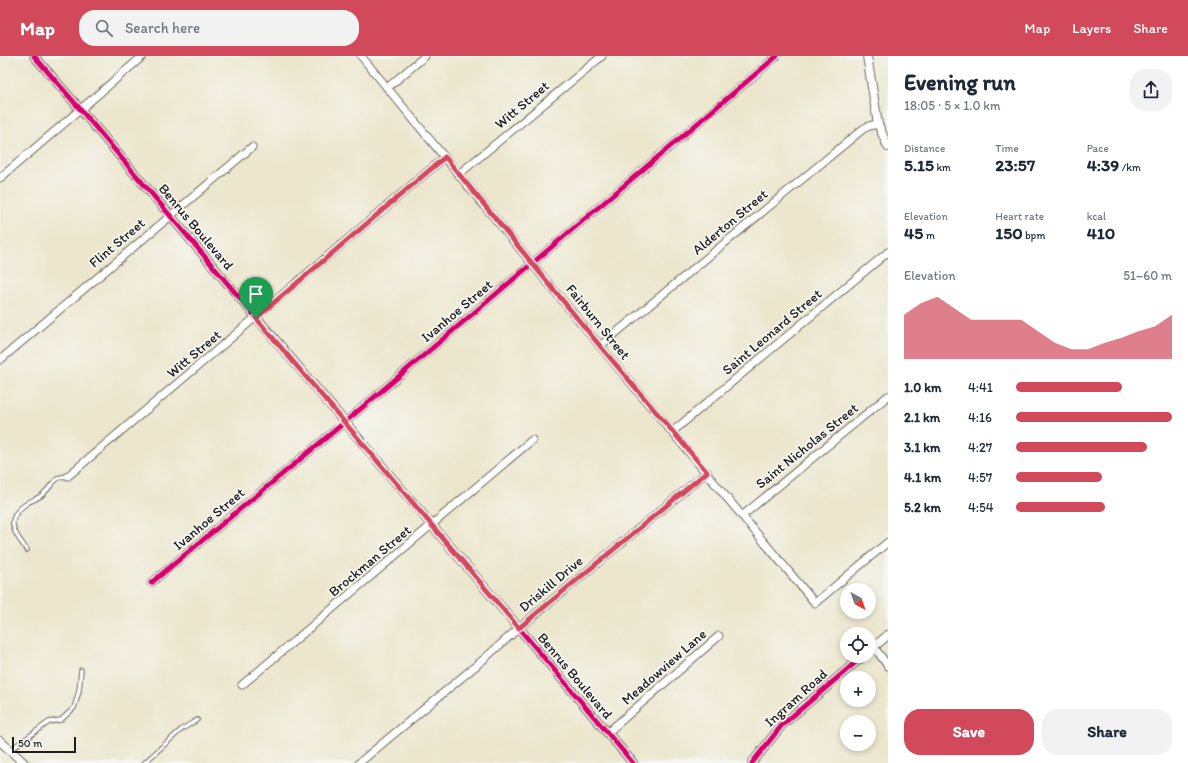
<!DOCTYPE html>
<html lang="en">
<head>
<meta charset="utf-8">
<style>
	:root { --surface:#fff; --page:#f2f2f3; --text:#1f2937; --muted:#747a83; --accent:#d1495b }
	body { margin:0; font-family:Itim,sans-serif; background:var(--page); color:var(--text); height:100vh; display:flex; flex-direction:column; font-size:15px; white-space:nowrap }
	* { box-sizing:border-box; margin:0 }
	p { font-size:13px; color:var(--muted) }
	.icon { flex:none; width:22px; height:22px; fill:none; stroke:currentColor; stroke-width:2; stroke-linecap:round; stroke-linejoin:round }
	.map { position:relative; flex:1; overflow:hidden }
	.side { display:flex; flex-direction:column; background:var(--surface); width:300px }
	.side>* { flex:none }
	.needle { width:26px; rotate:140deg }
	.controls { position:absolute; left:840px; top:527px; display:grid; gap:8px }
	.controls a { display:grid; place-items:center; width:36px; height:36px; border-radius:50%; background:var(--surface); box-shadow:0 2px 6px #0003; font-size:20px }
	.scale { position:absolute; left:12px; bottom:10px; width:64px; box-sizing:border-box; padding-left:4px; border:2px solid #1c1c1c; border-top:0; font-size:11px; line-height:14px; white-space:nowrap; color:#1c1c1c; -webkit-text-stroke:3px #f6f6f2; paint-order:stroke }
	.pin { position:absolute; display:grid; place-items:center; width:34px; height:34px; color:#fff; margin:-41px -17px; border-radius:50% 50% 50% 0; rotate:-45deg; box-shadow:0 0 4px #0007 }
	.pin .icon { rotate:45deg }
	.round { display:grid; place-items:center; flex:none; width:42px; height:42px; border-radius:16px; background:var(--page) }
	.summary { display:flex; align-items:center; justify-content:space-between; height:68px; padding:0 16px }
	h1 { font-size:22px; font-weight:700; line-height:30px }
	.stats { display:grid; grid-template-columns:repeat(3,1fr); gap:6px; height:68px; padding:4px 16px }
	.stats div { display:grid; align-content:center }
	.stats b { font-size:17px; font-weight:700 }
	.stats small { font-size:11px; font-weight:400 }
	.stats p { font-size:11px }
	.chart { height:112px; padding:8px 16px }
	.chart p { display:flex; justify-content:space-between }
	.chart svg { width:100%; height:72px; margin-top:4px; fill:var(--accent); opacity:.7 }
	.primary-button { display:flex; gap:8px; margin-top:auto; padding:8px 16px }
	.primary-button a { flex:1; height:46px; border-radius:16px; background:var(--accent); color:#fff; font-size:16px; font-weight:700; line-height:46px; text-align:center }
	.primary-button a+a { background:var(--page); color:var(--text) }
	ul { padding:0 16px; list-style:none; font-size:13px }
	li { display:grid; grid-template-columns:64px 48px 1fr; align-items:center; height:30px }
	li i { height:10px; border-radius:5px; background:var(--accent) }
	header { display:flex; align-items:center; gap:24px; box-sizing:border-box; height:56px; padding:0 20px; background:var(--accent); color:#fff }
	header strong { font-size:19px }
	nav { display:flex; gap:22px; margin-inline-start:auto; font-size:14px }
	.search { width:280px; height:36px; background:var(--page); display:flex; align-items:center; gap:10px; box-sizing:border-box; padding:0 14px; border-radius:16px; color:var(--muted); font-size:15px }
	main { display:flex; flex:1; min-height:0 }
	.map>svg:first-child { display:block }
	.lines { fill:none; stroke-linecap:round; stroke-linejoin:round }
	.service-casing { stroke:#64635a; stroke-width:5.5 }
	.minor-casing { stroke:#64635a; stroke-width:9 }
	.tertiary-casing { stroke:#64635a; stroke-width:10 }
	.service { stroke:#fff; stroke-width:3.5 }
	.minor { stroke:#fff; stroke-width:7 }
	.tertiary { stroke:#fff; stroke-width:8 }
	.cycleway-casing { stroke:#f6f6f2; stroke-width:8 }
	.cycleway { stroke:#d6006c; stroke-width:5 }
	.route-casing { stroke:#fff; stroke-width:8 }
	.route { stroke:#d1495b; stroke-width:5 }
	.labels { text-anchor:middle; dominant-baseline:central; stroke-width:3.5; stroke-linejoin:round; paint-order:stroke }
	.street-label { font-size:14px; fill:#1c1c1c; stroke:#f6f6f2 }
</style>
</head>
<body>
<header>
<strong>Map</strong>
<div class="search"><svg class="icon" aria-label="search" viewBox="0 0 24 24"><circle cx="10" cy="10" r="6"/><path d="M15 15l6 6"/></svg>Search here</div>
<nav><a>Map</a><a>Layers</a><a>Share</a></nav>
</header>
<main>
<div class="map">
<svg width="888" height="707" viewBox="0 0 888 707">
	<rect width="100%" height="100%" fill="#f6f6f2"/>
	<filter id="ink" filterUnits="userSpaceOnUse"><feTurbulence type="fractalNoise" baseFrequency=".025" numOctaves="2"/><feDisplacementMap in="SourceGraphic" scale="8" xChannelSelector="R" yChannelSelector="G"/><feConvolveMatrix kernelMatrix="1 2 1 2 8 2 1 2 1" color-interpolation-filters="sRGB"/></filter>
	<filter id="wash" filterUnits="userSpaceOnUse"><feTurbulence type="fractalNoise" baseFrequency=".012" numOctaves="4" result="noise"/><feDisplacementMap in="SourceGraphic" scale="16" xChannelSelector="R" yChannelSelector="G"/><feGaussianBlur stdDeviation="0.9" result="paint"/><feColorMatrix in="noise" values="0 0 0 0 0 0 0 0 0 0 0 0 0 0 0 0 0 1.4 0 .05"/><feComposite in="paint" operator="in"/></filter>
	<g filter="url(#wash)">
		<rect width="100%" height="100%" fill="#ebe6cc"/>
	</g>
	<g filter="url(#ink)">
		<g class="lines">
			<g class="service-casing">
				<g id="service">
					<path d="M 27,494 C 13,475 3,462 29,446 C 33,444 41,441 44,437 C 54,428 53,421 68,420"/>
					<polyline points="10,694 49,666 61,664 74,652 79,635 81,614"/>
					<polyline points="144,707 182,673 197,664"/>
				</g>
			</g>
			<g class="minor-casing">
				<g id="minor">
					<polyline points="361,0 600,290 815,547 888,486"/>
					<polyline points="387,32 425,0"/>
					<polyline points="459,118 602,0"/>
					<polyline points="0,122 143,0"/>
					<polyline points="600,290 863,73 869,70 878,68"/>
					<polyline points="0,304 252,91"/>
					<polyline points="672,376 888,196"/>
					<polyline points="68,420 445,101"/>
					<polyline points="742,460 888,340"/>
					<polyline points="151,527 345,366 777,0"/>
					<polyline points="874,591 888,610"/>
					<polyline points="242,629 532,384"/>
					<polyline points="607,677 719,580"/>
					<polyline points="359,707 484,603 519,572 707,416"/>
				</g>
			</g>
			<g class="tertiary-casing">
				<g id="tertiary">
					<polyline points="34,0 80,53 633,707"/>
					<polyline points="867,0 878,68 888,91"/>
					<polyline points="869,595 888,579"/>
					<polyline points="0,685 24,707"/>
					<polyline points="752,707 782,669 863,600"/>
				</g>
			</g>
			<use href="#service" class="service"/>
			<use href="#minor" class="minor"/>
			<use href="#tertiary" class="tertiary"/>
			<g class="cycleway-casing">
				<g id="cycleway">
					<polyline points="34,0 80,53 633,707"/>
					<polyline points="151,527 345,366 777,0"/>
					<polyline points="752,707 782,669 863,600"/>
				</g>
			</g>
			<use href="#cycleway" class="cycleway"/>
		</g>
	</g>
	<g class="lines" filter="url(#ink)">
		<g class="route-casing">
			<polygon id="route" points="445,101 600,290 707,416 519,572 256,262"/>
		</g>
		<use href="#route" class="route"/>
	</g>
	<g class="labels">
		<g class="street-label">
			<text transform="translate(522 49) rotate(-40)">Witt Street</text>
			<text transform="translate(730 166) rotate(-40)">Alderton Street</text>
			<text transform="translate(196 171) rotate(50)">Benrus Boulevard</text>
			<text transform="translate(117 187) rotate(-40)">Flint Street</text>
			<text transform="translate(457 255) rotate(-40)">Ivanhoe Street</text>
			<text transform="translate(598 266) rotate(51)">Fairburn Street</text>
			<text transform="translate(772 276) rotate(-40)">Saint Leonard Street</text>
			<text transform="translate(194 298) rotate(-40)">Witt Street</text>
			<text transform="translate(807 390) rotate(-39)">Saint Nicholas Street</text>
			<text transform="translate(209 463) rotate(-40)">Ivanhoe Street</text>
			<text transform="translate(370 505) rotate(-40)">Brockman Street</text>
			<text transform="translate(551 528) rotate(-40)">Driskill Drive</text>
			<text transform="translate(664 611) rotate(-41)">Meadowview Lane</text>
			<text transform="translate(575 620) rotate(50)">Benrus Boulevard</text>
			<text transform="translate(796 642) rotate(-42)">Ingram Road</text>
		</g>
	</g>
</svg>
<div class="controls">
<a><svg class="needle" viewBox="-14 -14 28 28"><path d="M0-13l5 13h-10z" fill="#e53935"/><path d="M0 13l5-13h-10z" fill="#747a83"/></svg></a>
<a><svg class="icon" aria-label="locate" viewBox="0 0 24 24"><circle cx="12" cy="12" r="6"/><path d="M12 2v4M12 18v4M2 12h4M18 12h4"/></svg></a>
<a>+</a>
<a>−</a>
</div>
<div class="scale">50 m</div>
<div class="pin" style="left:256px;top:262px;background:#1e9e55"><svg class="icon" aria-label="arrive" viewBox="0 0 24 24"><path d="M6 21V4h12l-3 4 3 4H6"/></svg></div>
</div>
<section class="side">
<div class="summary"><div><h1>Evening run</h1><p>18:05 · 5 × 1.0 km</p></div><a class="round"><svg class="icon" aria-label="share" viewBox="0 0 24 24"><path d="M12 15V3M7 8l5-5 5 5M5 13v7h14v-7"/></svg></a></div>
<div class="stats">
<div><p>Distance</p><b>5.15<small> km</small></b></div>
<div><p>Time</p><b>23:57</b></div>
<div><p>Pace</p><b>4:39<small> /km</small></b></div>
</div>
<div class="stats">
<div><p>Elevation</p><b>45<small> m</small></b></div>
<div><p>Heart rate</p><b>150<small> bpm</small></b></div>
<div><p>kcal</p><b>410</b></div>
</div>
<div class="chart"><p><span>Elevation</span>51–60 m</p>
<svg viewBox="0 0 160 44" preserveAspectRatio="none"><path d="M0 44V17L10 10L20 6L30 13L40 20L50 20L60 20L70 20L80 27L90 34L100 38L110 38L120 34L130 31L140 27L150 24L160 17V44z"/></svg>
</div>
<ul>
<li><b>1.0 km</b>4:41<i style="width:68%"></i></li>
<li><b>2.1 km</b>4:16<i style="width:100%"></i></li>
<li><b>3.1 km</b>4:27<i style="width:84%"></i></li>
<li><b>4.1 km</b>4:57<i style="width:55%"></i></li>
<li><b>5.2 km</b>4:54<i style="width:57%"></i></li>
</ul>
<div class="primary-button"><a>Save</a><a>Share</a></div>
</section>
</main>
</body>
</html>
